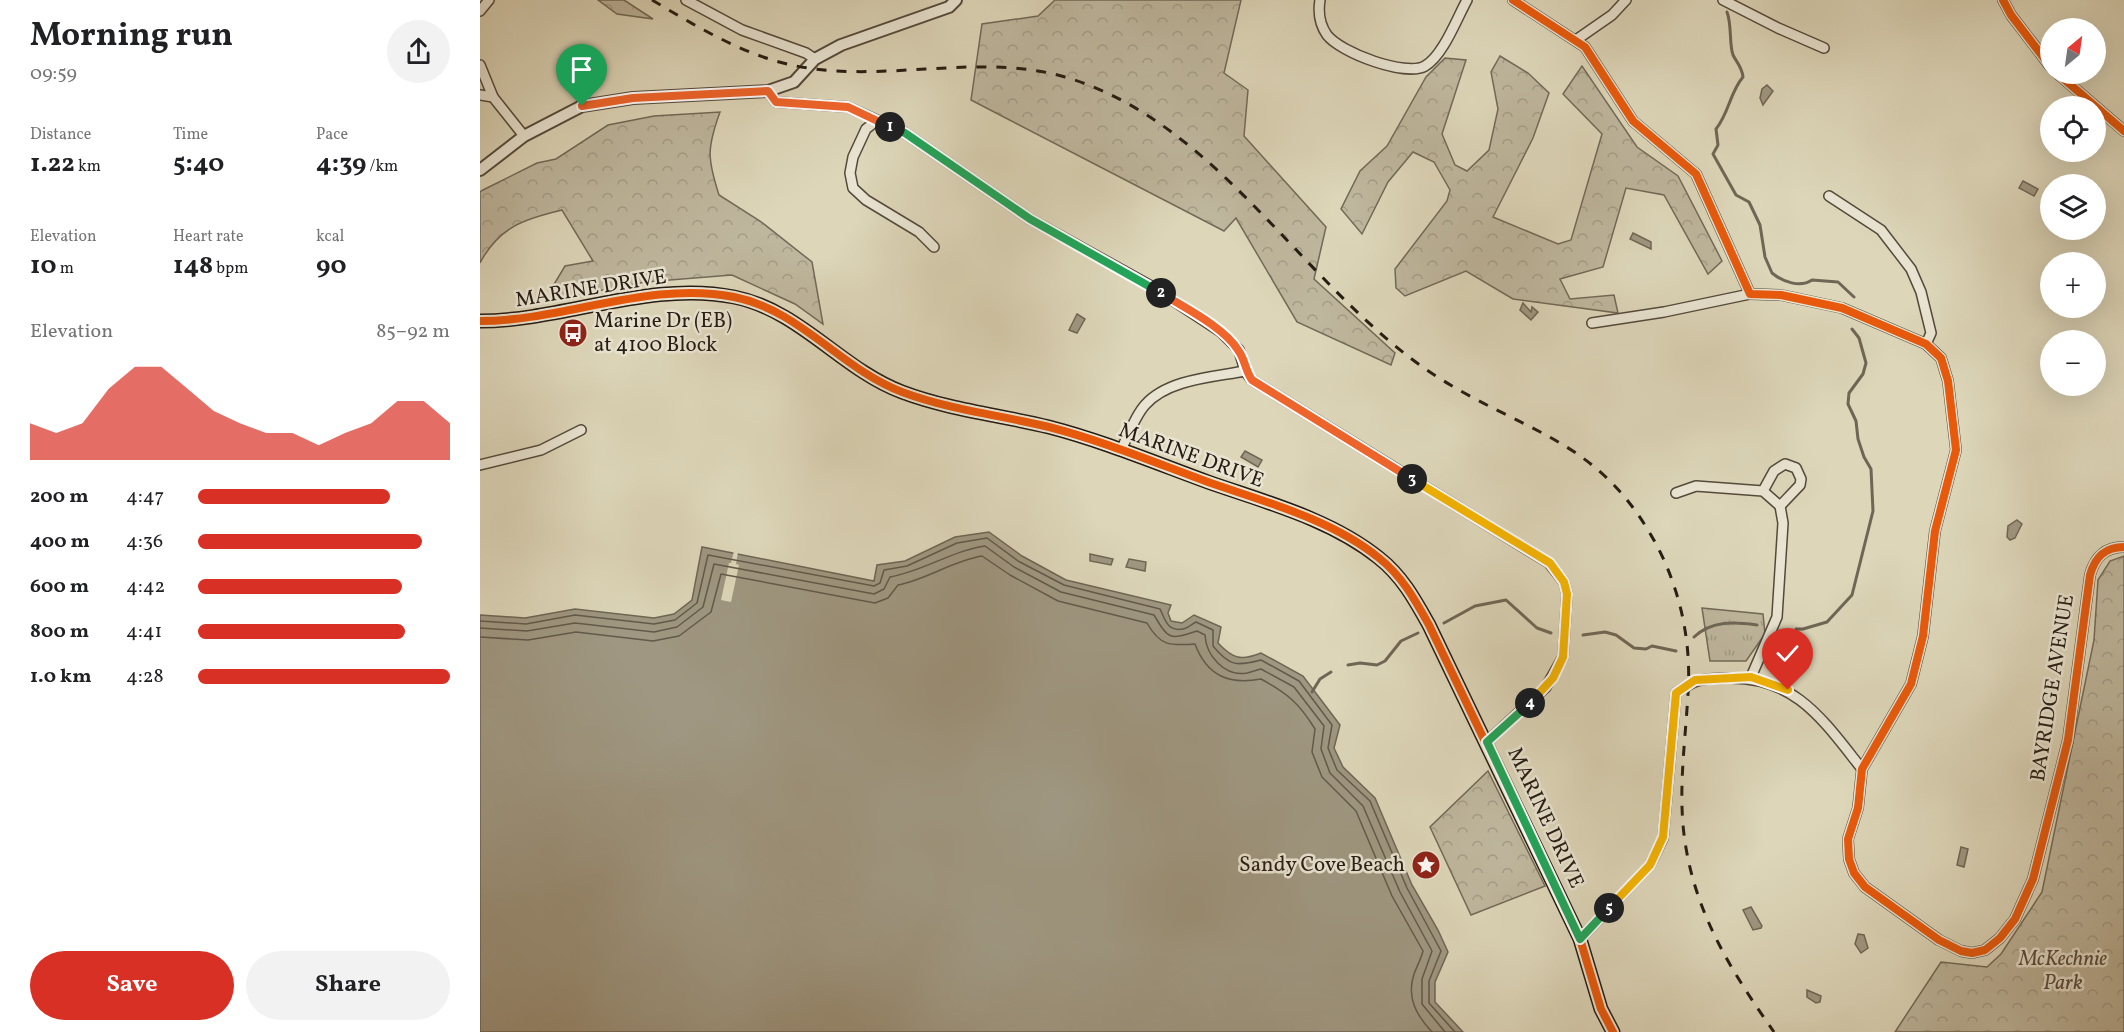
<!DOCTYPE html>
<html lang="en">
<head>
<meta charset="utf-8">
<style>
	:root { --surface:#fff; --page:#f2f2f2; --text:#202124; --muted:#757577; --accent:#d93025 }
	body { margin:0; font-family:Vollkorn,serif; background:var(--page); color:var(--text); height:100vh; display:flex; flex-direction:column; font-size:22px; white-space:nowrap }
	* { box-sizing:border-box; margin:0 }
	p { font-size:20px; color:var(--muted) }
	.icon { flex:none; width:33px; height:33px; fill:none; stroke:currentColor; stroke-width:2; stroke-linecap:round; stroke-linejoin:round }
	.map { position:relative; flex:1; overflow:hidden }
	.drawer { display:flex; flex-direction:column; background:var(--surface); width:480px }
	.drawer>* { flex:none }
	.needle { width:39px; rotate:29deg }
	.fabs { position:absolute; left:1560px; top:18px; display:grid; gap:12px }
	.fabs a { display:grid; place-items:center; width:66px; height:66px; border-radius:50%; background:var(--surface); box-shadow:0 6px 24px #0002; font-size:30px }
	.pin { position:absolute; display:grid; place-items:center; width:51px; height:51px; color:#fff; margin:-62px -26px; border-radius:50% 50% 50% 0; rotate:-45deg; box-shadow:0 0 6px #0007 }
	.pin .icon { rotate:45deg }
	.km { position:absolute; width:30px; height:30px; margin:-15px; border-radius:50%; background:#222; color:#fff; font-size:16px; line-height:30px; text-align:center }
	.round { display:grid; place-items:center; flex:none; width:63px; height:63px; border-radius:32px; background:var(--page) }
	.headline { display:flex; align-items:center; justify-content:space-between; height:102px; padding:0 30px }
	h1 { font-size:33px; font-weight:700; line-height:45px }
	.figures { display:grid; grid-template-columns:repeat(3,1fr); gap:9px; height:102px; padding:6px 30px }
	.figures div { display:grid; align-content:center }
	.figures b { font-size:26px; font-weight:700 }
	.figures small { font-size:16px; font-weight:400 }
	.figures p { font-size:16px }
	.chart { height:168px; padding:12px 30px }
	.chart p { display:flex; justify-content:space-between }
	.chart svg { width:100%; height:108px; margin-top:6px; fill:var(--accent); opacity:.7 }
	.cta { display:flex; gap:12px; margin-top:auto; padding:12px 30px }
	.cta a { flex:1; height:69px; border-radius:36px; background:var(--accent); color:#fff; font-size:24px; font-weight:700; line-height:69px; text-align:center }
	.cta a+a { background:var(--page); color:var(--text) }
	ul { padding:0 30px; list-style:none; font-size:20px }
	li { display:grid; grid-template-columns:96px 72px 1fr; align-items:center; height:45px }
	li i { height:15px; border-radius:8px; background:var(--accent) }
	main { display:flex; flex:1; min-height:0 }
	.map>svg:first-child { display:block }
	.grass { fill:url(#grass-tufts); stroke:#726958; stroke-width:1.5 }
	.forest { fill:url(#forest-crowns); stroke:#726958; stroke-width:1.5 }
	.water { fill:#9f9781; stroke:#6f6655; stroke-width:1.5 }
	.pier { fill:#ddd6b9 }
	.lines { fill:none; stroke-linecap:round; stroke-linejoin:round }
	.shore { stroke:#625a4a; stroke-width:1.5 }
	.stream { stroke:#6f6655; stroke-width:3 }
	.minor-casing { stroke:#544a3c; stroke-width:12 }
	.tertiary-casing { stroke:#544a3c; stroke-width:14 }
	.secondary-casing { stroke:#261c13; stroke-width:15 }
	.minor { stroke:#e9e4d2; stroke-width:9 }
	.tertiary { stroke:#e9e4d2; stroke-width:10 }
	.secondary { stroke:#e9e4d2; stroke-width:12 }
	.rail { stroke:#261c13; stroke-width:3; stroke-dasharray:10 10; stroke-linecap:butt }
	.cycleway-casing { stroke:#e9e4d2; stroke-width:11 }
	.cycleway { stroke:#e8590c; stroke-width:8 }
	.split-1-casing { stroke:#fff; stroke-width:12 }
	.split-2-casing { stroke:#fff; stroke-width:12 }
	.split-3-casing { stroke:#fff; stroke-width:12 }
	.split-4-casing { stroke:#fff; stroke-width:12 }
	.split-5-casing { stroke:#fff; stroke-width:12 }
	.split-6-casing { stroke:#fff; stroke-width:12 }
	.split-1 { stroke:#f0652b; stroke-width:8 }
	.split-2 { stroke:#22a559; stroke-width:8 }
	.split-3 { stroke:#f0652b; stroke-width:8 }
	.split-4 { stroke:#f5b400; stroke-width:8 }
	.split-5 { stroke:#22a559; stroke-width:8 }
	.split-6 { stroke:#f5b400; stroke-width:8 }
	.labels { text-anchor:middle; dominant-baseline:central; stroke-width:5; stroke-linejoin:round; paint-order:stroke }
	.street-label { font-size:21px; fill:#261c13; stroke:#e9e4d2 }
	.poi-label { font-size:21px; fill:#261c13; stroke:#e9e4d2; text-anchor:start }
	.park-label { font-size:21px; font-style:italic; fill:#544a3c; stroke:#e9e4d2 }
</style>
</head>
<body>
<main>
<section class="drawer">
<div class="headline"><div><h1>Morning run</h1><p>09:59</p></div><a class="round"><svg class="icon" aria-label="share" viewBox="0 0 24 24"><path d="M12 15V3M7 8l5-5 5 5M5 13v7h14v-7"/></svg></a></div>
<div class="figures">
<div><p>Distance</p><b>1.22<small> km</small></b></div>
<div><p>Time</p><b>5:40</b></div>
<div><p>Pace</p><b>4:39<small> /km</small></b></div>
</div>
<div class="figures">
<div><p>Elevation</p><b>10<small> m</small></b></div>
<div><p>Heart rate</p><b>148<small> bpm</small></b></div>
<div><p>kcal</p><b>90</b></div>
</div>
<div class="chart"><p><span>Elevation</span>85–92 m</p>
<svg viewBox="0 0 160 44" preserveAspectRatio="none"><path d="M0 44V29L10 33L20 29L30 15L40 6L50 6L60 15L70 24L80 29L90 33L100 33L110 38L120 33L130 29L140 20L150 20L160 29V44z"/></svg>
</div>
<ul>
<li><b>200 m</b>4:47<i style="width:76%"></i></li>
<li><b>400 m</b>4:36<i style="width:89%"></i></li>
<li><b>600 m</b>4:42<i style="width:81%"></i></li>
<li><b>800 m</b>4:41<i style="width:82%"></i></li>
<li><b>1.0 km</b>4:28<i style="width:100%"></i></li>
</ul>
<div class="cta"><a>Save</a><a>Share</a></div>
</section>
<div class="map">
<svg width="1644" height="1032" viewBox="0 0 1644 1032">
	<defs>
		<pattern id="grass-tufts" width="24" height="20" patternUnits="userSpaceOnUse" patternTransform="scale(1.5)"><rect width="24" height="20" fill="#beb69d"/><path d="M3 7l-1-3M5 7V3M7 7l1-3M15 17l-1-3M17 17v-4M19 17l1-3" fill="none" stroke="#a39c86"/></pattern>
		<pattern id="forest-crowns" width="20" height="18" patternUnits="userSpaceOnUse" patternTransform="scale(1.5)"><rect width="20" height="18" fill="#beb69d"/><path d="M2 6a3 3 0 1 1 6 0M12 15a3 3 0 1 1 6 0" fill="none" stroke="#a39c86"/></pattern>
	</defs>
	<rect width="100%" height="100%" fill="#ddd6b9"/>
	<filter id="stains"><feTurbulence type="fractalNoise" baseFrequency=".00333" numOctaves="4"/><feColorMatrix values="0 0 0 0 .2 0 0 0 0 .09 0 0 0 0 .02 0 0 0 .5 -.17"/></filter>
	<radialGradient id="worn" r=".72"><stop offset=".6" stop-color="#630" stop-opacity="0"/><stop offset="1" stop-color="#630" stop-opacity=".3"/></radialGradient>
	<polygon class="grass" points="1222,608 1283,614 1285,634 1266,661 1230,661"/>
	<g class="forest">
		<polygon points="118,0 144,0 173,19 137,14"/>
		<polygon points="575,0 761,0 744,73 768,90 764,136 846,227 834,279 915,353 911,365 817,322 756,218 744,231 491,100 502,24 558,16"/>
		<polygon points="1020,56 1048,73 1069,93 1053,138 1013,217 1078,244 1091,240 1122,134 1083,94 1102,66 1157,147 1198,176 1242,261 1228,274 1184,195 1146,188 1123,267 1080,279 1090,299 1134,295 1138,313 1033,299 986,271 925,296 916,288 915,269 967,201 970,190 954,162 933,152 908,182 882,234 861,209 880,171 907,146 946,77 965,58 986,60 962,134 975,165 987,171 1009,150 1018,109 1011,72"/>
		<path d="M 240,112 C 227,148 227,158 239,195 L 280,221 L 332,262 L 343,324 L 315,304 L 252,275 L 165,282 L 81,298 L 73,286 L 85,266 L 113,261 L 82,210 C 44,219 19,227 0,263 L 0,192 L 3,190 L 57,163 L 76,159 L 128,125 L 174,116 Z"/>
		<polygon points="1644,556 1644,1032 1415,1032 1461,962 1507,967 1521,954 1562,892 1614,640 1618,580 1630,561"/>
		<polygon points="1008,771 1065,886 991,915 950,827"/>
	</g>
	<g class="water">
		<polygon points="1287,85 1293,91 1283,105 1280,98 1282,89"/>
		<polygon points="1543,181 1558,189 1554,196 1539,188"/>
		<polygon points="1153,233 1171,242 1171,249 1150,239"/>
		<polygon points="1043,303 1051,312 1052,307 1058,312 1051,320 1040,310"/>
		<polygon points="597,314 605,319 597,333 589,330"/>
		<polygon points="765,451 782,460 778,467 761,457"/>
		<polygon points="1537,520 1542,524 1535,538 1530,540 1527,537 1528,526"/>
		<path d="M 509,532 L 542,556 L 586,580 L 691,605 L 688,613 L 691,621 L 702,623 L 714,615 L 741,627 L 738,643 C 753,659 761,661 781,653 L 823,676 L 860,725 L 854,748 L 863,767 L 895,798 L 932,885 L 958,930 L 968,952 L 955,982 L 955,1002 L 983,1032 L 0,1032 L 0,615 L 45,618 L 95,609 L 174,618 L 194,614 L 212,600 L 222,547 L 394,581 L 397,565 L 425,561 L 475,537 Z"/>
		<polygon points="610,554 633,559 631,565 610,561"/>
		<polygon points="649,559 666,562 665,571 646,567"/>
		<polygon points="1481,847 1488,849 1484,867 1477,865"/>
		<polygon points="1271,907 1282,926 1281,928 1273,930 1263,910"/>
		<polygon points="1378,934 1384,935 1388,948 1381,953 1375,944"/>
		<polygon points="1327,990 1341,996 1340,1002 1336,1003 1327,997"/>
	</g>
	<polygon class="pier" points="254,551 258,552 256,564 259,565 251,602 241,600 249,563 251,563"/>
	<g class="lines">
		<g class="shore">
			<path d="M 0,621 L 46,624 L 95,615 L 174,624 L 195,620 L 217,603 L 228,555 L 394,586 L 400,583 L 404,570 L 427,566 L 477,543 L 507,538 L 538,561 L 584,585 L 680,609 C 685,619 687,632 703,629 C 708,628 712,624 716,622 L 733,630 L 733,646 C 750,667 757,666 781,660 L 819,681 L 852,725 L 848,748 L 857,770 L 890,801 L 927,888 L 961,951 L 949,981 L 949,1003 L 975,1032"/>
			<path d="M 0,628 L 47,631 L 95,623 L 174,632 L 197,627 L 223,607 L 234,564 L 394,594 L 404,589 L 410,577 C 444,571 471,551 505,546 L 534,567 L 581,592 L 674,615 C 689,640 689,640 717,631 L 725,635 C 726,655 744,677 767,673 C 772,672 776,670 781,669 L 814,687 L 844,726 L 841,749 L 850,773 L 883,806 L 920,892 L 952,951 L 942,979 L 942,1004 L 965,1032"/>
			<path d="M 0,637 L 48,640 L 96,632 L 173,641 L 199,636 L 231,612 L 241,574 L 395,603 L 408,598 L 418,585 C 448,579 472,561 502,556 L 530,575 L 578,601 L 667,623 C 680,646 690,646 715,644 C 727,676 749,685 781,679 C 807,693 819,703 835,729 L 832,752 L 842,777 L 876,811 L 912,896 L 943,951 C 941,959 937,966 934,974 C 926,998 937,1016 952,1032"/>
		</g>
		<g class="stream">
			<path d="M 1247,12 C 1252,25 1249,44 1253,55 C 1257,63 1262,67 1263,77 C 1250,92 1249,113 1236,129 L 1238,145 L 1233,154 L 1256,195 L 1269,202 L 1280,225 L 1285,257 L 1292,273 C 1303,282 1320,288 1332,280 L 1358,282 L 1374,297"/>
			<polyline points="964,623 995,606 1026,600 1057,628 1071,633"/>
			<polyline points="1316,629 1323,629 1347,622 1372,595 1393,511 1391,469 1384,457 1378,439 1376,421 1368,404 1369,393 1383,374 1386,363 1379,338 1372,329"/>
			<polyline points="1103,635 1125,632 1136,635 1154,648 1166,649 1172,646 1196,651"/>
			<path d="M 1214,637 C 1232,620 1255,622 1277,625"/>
			<polyline points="868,665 880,663 897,665 905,661 921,641 938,633"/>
			<polyline points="832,692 840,679 851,672"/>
		</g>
		<g class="minor-casing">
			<g id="minor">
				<polyline points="206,0 262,30 326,53 335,59"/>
				<path d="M 840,0 C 838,12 840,25 847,35 C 861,53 926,77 945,66 C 963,56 977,18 987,0"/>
				<path d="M 1033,0 L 1105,47 L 1153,121 L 1216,174 L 1270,294 L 1301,295 L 1362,308 L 1446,344 L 1461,358 L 1468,381 L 1476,450 L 1455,531 L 1443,636 L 1431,684 L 1382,769 L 1378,808 L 1368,839 L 1369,859 L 1374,873 L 1385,887 L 1459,940 L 1481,951 L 1492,953 L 1505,950 L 1520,938 L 1535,919 L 1553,879 L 1588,740 L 1610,575 C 1615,557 1625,547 1644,547"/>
				<polyline points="1243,0 1298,28 1344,48"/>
				<polyline points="1523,0 1531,15 1570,66"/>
				<polyline points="0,11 9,0"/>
				<polyline points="1096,40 1132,15 1146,0"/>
				<polyline points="0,65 13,97 44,136"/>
				<polyline points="1578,74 1644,131"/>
				<polyline points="288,91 296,102 368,107 425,133 550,219 671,286 741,332 759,350 765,371 772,380 1069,563 1084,582 1087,594 1083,657 1066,687 1007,742"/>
				<polyline points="0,95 13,97"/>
				<polyline points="396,121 386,129 373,157 370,173 373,188 386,200 439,232 454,247"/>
				<polyline points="1349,196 1401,230 1431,269 1441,292 1451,333 1446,344"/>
				<polyline points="1112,323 1184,312 1270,294"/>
				<path d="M 641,450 C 648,436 655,416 665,405 C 688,379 734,377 765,371"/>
				<polyline points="0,465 61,450 101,430"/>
				<polyline points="1283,491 1294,471 1305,464 1316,468 1321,479 1320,485 1300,506"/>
				<polyline points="1196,493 1216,486 1283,491 1300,506 1303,523 1297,617 1271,677"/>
				<path d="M 1100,939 L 1170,865 L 1183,838 L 1196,693 C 1217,678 1221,679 1247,678 C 1315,676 1343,720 1382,769"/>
			</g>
		</g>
		<g class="tertiary-casing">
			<polyline id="tertiary" points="0,170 44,136 102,106 153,98 288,91 314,82 335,59 361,45 469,7 476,0"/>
		</g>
		<g class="secondary-casing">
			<path id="secondary" d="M 0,321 C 84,321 170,280 254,297 C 320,310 361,369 422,392 C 470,410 520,415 569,427 C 623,441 676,463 728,482 C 785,502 851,519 899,558 C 922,576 935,600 949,625 L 1100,939 L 1121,1009 L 1133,1032"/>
		</g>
		<use href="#minor" class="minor"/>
		<use href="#tertiary" class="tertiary"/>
		<use href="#secondary" class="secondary"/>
		<path class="rail" d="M 172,0 C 221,29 271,60 328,68 C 412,81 502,53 585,77 C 741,123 825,291 956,376 C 1039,430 1112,437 1168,530 C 1198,579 1212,637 1208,694 C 1205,746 1197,797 1206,848 C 1218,919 1254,975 1294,1032"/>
		<g class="cycleway-casing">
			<g id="cycleway">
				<path d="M 1033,0 L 1105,47 L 1153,121 L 1216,174 L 1270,294 L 1301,295 L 1362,308 L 1446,344 L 1461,358 L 1468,381 L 1476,450 L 1455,531 L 1443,636 L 1431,684 L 1382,769 L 1378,808 L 1368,839 L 1369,859 L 1374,873 L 1385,887 L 1459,940 L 1481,951 L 1492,953 L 1505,950 L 1520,938 L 1535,919 L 1553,879 L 1588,740 L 1610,575 C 1615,557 1625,547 1644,547"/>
				<polyline points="1523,0 1531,15 1570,66"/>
				<polyline points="1578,74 1644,131"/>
				<path d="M 0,321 C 84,321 170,280 254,297 C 320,310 361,369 422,392 C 470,410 520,415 569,427 C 623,441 676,463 728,482 C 785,502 851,519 899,558 C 922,576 935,600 949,625 L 1100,939 L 1121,1009 L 1133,1032"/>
			</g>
		</g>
		<use href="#cycleway" class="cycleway"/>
	</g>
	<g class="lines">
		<g class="split-1-casing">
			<polyline id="split-1" points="102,106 153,98 288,91 296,102 368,107 410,127"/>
		</g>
		<g class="split-2-casing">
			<polyline id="split-2" points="410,127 425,133 550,219 681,293"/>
		</g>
		<g class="split-3-casing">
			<path id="split-3" d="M 681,293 C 703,307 744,327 758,350 C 765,359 765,370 772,380 L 932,479"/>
		</g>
		<g class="split-4-casing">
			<polyline id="split-4" points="932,479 1070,563 1084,582 1087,594 1083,657 1073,678 1050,703"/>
		</g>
		<g class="split-5-casing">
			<polyline id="split-5" points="1050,703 1007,742 1100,939 1129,908"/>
		</g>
		<g class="split-6-casing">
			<polyline id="split-6" points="1129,908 1170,865 1183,837 1196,693 1215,680 1271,677 1308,690"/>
		</g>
		<use href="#split-1" class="split-1"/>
		<use href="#split-2" class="split-2"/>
		<use href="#split-3" class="split-3"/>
		<use href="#split-4" class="split-4"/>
		<use href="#split-5" class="split-5"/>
		<use href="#split-6" class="split-6"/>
	</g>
	<defs>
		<g id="bus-disc" transform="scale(1.5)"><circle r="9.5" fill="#8f2418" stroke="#e9e4d2"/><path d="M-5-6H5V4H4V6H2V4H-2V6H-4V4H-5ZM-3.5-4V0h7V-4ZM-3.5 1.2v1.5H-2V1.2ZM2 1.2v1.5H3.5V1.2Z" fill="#fff"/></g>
		<g id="sight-disc" transform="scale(1.5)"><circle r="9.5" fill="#8f2418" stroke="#e9e4d2"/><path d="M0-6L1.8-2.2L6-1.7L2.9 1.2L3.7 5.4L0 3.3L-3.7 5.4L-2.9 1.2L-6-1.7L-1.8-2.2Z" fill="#fff"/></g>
	</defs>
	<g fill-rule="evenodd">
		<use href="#bus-disc" x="93" y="333"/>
		<use href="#sight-disc" x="946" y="865"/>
	</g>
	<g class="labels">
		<g class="street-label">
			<text transform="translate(111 289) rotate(-9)">MARINE DRIVE</text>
			<text transform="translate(711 456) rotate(20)">MARINE DRIVE</text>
			<text transform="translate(1573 688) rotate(-81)">BAYRIDGE AVENUE</text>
			<text transform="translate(1065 818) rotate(65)">MARINE DRIVE</text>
		</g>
		<g class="poi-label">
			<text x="114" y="321">Marine Dr (EB)<tspan x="114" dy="24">at 4100 Block</tspan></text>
			<text x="925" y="865" text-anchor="end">Sandy Cove Beach</text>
		</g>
		<g class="park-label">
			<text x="1583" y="959">McKechnie<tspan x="1583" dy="24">Park</tspan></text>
		</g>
	</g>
	<rect width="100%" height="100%" filter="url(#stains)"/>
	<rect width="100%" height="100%" fill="url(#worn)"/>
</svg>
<div class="fabs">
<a><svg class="needle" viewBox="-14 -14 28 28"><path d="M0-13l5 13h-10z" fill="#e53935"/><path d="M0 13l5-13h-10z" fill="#757577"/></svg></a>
<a><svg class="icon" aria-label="locate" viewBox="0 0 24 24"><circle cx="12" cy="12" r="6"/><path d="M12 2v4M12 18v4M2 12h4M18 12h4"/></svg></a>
<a><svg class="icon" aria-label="layers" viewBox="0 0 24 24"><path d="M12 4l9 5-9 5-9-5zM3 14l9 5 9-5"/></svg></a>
<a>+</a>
<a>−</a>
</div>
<div class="pin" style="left:102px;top:106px;background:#1e9e55"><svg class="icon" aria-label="arrive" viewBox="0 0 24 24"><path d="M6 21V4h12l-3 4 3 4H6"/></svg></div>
<div class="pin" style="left:1308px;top:690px;background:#d93025"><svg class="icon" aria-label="check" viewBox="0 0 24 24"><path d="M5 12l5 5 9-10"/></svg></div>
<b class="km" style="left:410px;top:127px">1</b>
<b class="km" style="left:681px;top:293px">2</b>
<b class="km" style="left:932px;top:479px">3</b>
<b class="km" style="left:1050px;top:703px">4</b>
<b class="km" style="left:1129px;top:908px">5</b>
</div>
</main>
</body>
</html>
